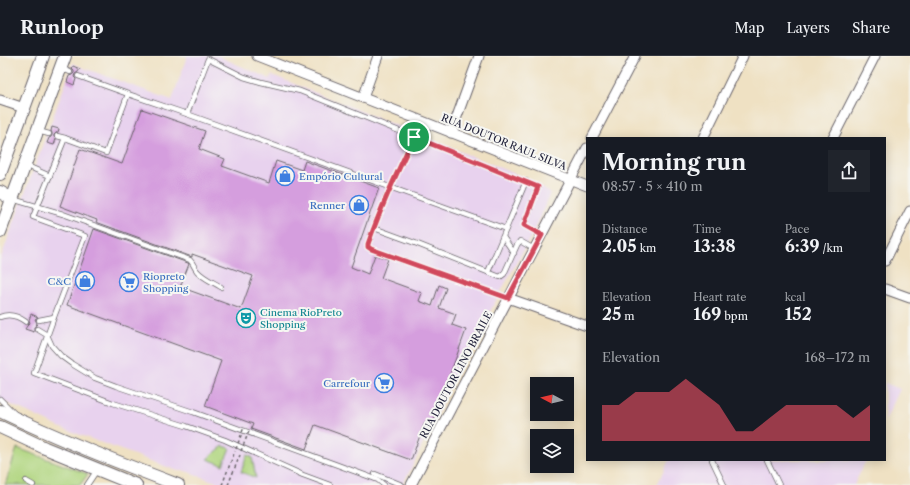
<!DOCTYPE html>
<html lang="en">
<head>
<meta charset="utf-8">
<style>
	:root { --surface:#171b24; --page:#20242c; --text:#f1f3f6; --muted:#9ea1a6; --line:#363941; --accent:#d1495b }
	body { margin:0; font-family:"Libre Caslon Text",serif; background:var(--page); color:var(--text); height:100vh; display:flex; flex-direction:column; font-size:15px; white-space:nowrap }
	* { box-sizing:border-box; margin:0 }
	p { font-size:13px; color:var(--muted) }
	.icon { flex:none; width:22px; height:22px; fill:none; stroke:currentColor; stroke-width:2; stroke-linecap:round; stroke-linejoin:round }
	.map { position:relative; flex:1; overflow:hidden }
	.panel { position:absolute; left:586px; top:81px; width:300px; height:324px; display:flex; flex-direction:column; background:var(--surface); border-radius:0px; box-shadow:0 2px 10px #0003 }
	.panel>* { flex:none }
	.needle { width:26px; rotate:277deg }
	.buttons { position:absolute; left:530px; top:321px; display:grid; gap:8px }
	.buttons a { display:grid; place-items:center; width:44px; height:44px; border-radius:0px; background:var(--surface); box-shadow:0 2px 10px #0003; font-size:20px }
	.pin { position:absolute; display:grid; place-items:center; width:34px; height:34px; color:#fff; margin:-17px; border:2px solid #fff; border-radius:50%; box-shadow:0 1px 4px #0007 }
	.round { display:grid; place-items:center; flex:none; width:42px; height:42px; border-radius:0px; background:var(--page) }
	.summary { display:flex; align-items:center; justify-content:space-between; height:68px; padding:0 16px }
	h1 { font-size:22px; font-weight:800; line-height:30px }
	.stats { display:grid; grid-template-columns:repeat(3,1fr); gap:6px; height:68px; padding:4px 16px }
	.stats div { display:grid; align-content:center }
	.stats b { font-size:17px; font-weight:800 }
	.stats small { font-size:11px; font-weight:400 }
	.stats p { font-size:11px }
	.chart { height:112px; padding:8px 16px }
	.chart p { display:flex; justify-content:space-between }
	.chart svg { width:100%; height:72px; margin-top:4px; fill:var(--accent); opacity:.7 }
	header { display:flex; align-items:center; gap:24px; box-sizing:border-box; height:56px; padding:0 20px; background:var(--surface); border-bottom:1px solid var(--line) }
	header strong { font-size:19px }
	nav { display:flex; gap:22px; margin-inline-start:auto; font-size:14px }
	.map>svg:first-child { display:block }
	.built { fill:#e8d2ee }
	.green { fill:#b0d57f; stroke:#697c5d }
	.building { fill:#d59ede }
	.lines { fill:none; stroke-linecap:round; stroke-linejoin:round }
	.service-casing { stroke:#6a656b; stroke-width:6 }
	.minor-casing { stroke:#6a656b; stroke-width:11 }
	.secondary-casing { stroke:#6a656b; stroke-width:14 }
	.path { stroke:#6a656b; stroke-width:1.5; stroke-dasharray:3 3; stroke-linecap:butt }
	.service { stroke:#fff; stroke-width:4.5 }
	.minor { stroke:#fff; stroke-width:9 }
	.secondary { stroke:#fff; stroke-width:12 }
	.path-bridge { stroke:#6a656b; stroke-width:1.5; stroke-dasharray:3 3; stroke-linecap:butt }
	.route-casing { stroke:#fff; stroke-width:8 }
	.route { stroke:#d1495b; stroke-width:5 }
	.labels { text-anchor:middle; dominant-baseline:central; stroke-width:4; stroke-linejoin:round; paint-order:stroke }
	.street-label { font-size:10px; fill:#22223b; stroke:#f6f6f2 }
	.shop-label { font-size:10px; fill:#366cbe; stroke:#f6f6f2; text-anchor:end }
	.culture-label { font-size:10px; fill:#0d838f; stroke:#f6f6f2; text-anchor:start }
</style>
</head>
<body>
<header>
<strong>Runloop</strong>
<nav><a>Map</a><a>Layers</a><a>Share</a></nav>
</header>
<div class="map">
<svg width="910" height="429" viewBox="0 0 910 429">
	<rect width="100%" height="100%" fill="#f6f6f2"/>
	<filter id="ink" filterUnits="userSpaceOnUse"><feTurbulence type="fractalNoise" baseFrequency=".025" numOctaves="2"/><feDisplacementMap in="SourceGraphic" scale="8" xChannelSelector="R" yChannelSelector="G"/><feConvolveMatrix kernelMatrix="1 2 1 2 8 2 1 2 1" color-interpolation-filters="sRGB"/></filter>
	<filter id="wash" filterUnits="userSpaceOnUse"><feTurbulence type="fractalNoise" baseFrequency=".012" numOctaves="4" result="noise"/><feDisplacementMap in="SourceGraphic" scale="16" xChannelSelector="R" yChannelSelector="G"/><feGaussianBlur stdDeviation="0.9" result="paint"/><feColorMatrix in="noise" values="0 0 0 0 0 0 0 0 0 0 0 0 0 0 0 0 0 1.4 0 .05"/><feComposite in="paint" operator="in"/></filter>
	<g filter="url(#wash)">
		<rect width="100%" height="100%" fill="#efe1c3"/>
		<g class="built">
			<polygon points="187,0 218,0 270,23 272,19 533,125 550,137 537,169 455,320 412,411 402,429 224,429 186,415 178,415 59,371 21,353 0,344 0,204 73,7 81,11 172,44"/>
			<polygon points="885,327 900,333 885,365"/>
			<polygon points="669,404 866,404 854,429 657,429"/>
		</g>
		<g class="green">
			<polygon points="223,390 230,392 223,409 207,403"/>
			<polygon points="17,392 88,418 80,429 5,429"/>
			<polygon points="247,399 252,401 256,422 241,416"/>
		</g>
		<g id="blocks">
			<g class="building">
				<polygon points="73,10 80,13 78,16 75,18 74,21 76,23 74,29 67,26 69,20 72,19 74,17 74,15 72,13"/>
				<polygon points="142,53 205,75 199,93 225,103 222,110 269,127 276,105 302,114 305,105 379,132 351,211 368,218 375,199 388,203 381,222 422,237 419,245 432,250 439,229 446,232 439,252 456,258 452,269 466,274 432,368 425,366 411,404 315,369 306,393 251,373 253,368 205,350 221,305 67,249 94,173 188,207 189,208 180,231 241,253 253,220 192,198 192,201 96,166 97,164 60,150 80,93 122,108"/>
				<polygon points="52,71 59,73 58,76 56,77 54,79 54,81 56,83 54,89 47,87 49,82 51,81 52,79 52,77 51,75"/>
				<polygon points="31,258 38,261 35,263 37,267 36,270 34,271 34,276 25,273 27,270 30,267 29,264"/>
			</g>
		</g>
	</g>
	<g filter="url(#ink)">
		<use href="#blocks" fill-opacity="0" stroke="#6a656b" stroke-width="1"/>
		<g class="lines">
			<g class="service-casing">
				<g id="service">
					<polyline points="61,12 70,16"/>
					<polyline points="78,20 128,38 187,58 506,173"/>
					<polyline points="187,58 208,3 244,21 261,26 300,35 538,131 524,169 542,179"/>
					<polyline points="38,75 49,78"/>
					<polyline points="57,80 65,82 106,97 128,38"/>
					<path d="M 414,81 C 397,116 381,151 368,188 L 368,191 L 371,193 L 508,242"/>
					<polyline points="65,82 33,161 85,180 54,261 34,317 113,347 186,370 225,384 303,419 330,429"/>
					<polyline points="25,109 50,120"/>
					<path d="M 12,143 L 63,158 L 190,204 C 193,207 194,211 197,215 C 203,222 213,226 221,231"/>
					<polyline points="374,172 415,187 500,221 504,218 517,189 520,185 534,193"/>
					<polyline points="503,181 514,197"/>
					<polyline points="488,216 526,125"/>
					<path d="M 0,261 C 9,257 18,260 26,266"/>
					<polyline points="39,264 54,261"/>
					<polyline points="37,273 47,279 52,290 61,300 72,308 95,322 116,330 193,356 373,422 378,424 384,429"/>
					<polyline points="0,343 14,357"/>
					<polyline points="712,404 724,429"/>
					<polyline points="767,404 779,429"/>
					<polyline points="375,418 402,429"/>
					<polyline points="26,425 33,429"/>
					<polyline points="87,429 97,414"/>
				</g>
			</g>
			<g class="minor-casing">
				<g id="minor">
					<polyline points="257,0 587,130"/>
					<polyline points="363,42 378,0"/>
					<polyline points="0,44 24,52"/>
					<polyline points="451,77 479,0"/>
					<polyline points="592,82 635,0"/>
					<polyline points="703,82 743,0"/>
					<polyline points="833,82 875,0"/>
					<polyline points="885,205 910,155"/>
					<polyline points="885,233 910,242"/>
					<polyline points="508,242 587,270"/>
					<polyline points="411,429 587,92"/>
				</g>
			</g>
			<g class="secondary-casing">
				<g id="secondary">
					<polyline points="0,118 43,0"/>
					<polyline points="0,136 12,143"/>
					<polyline points="0,176 65,0"/>
					<path d="M 0,355 C 58,383 118,406 178,429"/>
					<polyline points="0,371 45,392 136,429"/>
				</g>
			</g>
			<g class="path">
				<polyline points="222,429 235,395"/>
				<polyline points="228,429 240,399"/>
			</g>
			<use href="#service" class="service"/>
			<use href="#minor" class="minor"/>
			<use href="#secondary" class="secondary"/>
			<g class="path-bridge">
				<polyline points="236,393 244,371"/>
				<polyline points="241,395 250,373"/>
			</g>
		</g>
	</g>
	<g class="lines" filter="url(#ink)">
		<g class="route-casing">
			<path id="route" d="M 414,81 L 538,131 L 524,169 L 542,179 L 508,242 L 371,193 L 368,191 L 368,188 C 381,151 397,116 414,81 Z"/>
		</g>
		<use href="#route" class="route"/>
	</g>
	<defs>
		<g id="shop-ring" transform="scale(1)"><circle r="9.5" fill="#f6f6f2" stroke="#3f7fe0" stroke-width="1.5"/><path d="M-5-2.5h2.3a2.7 3.5 0 0 1 5.4 0H5L5.5 6h-11ZM-1.5-2.5h3a1.5 2.3 0 0 0-3 0Z" fill="#3f7fe0"/></g>
		<g id="supermarket-ring" transform="scale(1)"><circle r="9.5" fill="#f6f6f2" stroke="#3f7fe0" stroke-width="1.5"/><path d="M-6-5.5h2.5l.6 2H6L4.5 2H-2.5L-4.4-4H-6ZM-1.5 3.2a1.3 1.3 0 1 0 .1 0ZM3 3.2a1.3 1.3 0 1 0 .1 0Z" fill="#3f7fe0"/></g>
		<g id="theatre-ring" transform="scale(1)"><circle r="9.5" fill="#f6f6f2" stroke="#0f9aa8" stroke-width="1.5"/><path d="M-5-5.5Q0-4 5-5.5V0Q5 5 0 6Q-5 5-5 0ZM-3.3-2.5H-1v1.5H-3.3ZM1-2.5H3.3v1.5H1ZM-2.8 1Q0 5.5 2.8 1Z" fill="#0f9aa8"/></g>
	</defs>
	<g fill-rule="evenodd">
		<use href="#shop-ring" x="285" y="120"/>
		<use href="#shop-ring" x="359" y="149"/>
		<use href="#shop-ring" x="85" y="225"/>
		<use href="#supermarket-ring" x="129" y="226"/>
		<use href="#theatre-ring" x="246" y="262"/>
		<use href="#supermarket-ring" x="384" y="327"/>
	</g>
	<g class="labels">
		<g class="street-label">
			<text transform="translate(504 86) rotate(22)">RUA DOUTOR RAUL SILVA</text>
			<text transform="translate(456 319) rotate(-62)">RUA DOUTOR LINO BRAILE</text>
		</g>
		<g class="shop-label">
			<text x="299" y="120" text-anchor="start">Empório Cultural</text>
			<text x="345" y="149">Renner</text>
			<text x="143" y="220" text-anchor="start">Riopreto<tspan x="143" dy="12">Shopping</tspan></text>
			<text x="71" y="225">C&amp;C</text>
			<text x="370" y="327">Carrefour</text>
		</g>
		<g class="culture-label">
			<text x="260" y="256">Cinema RioPreto<tspan x="260" dy="12">Shopping</tspan></text>
		</g>
	</g>
</svg>
<div class="buttons">
<a><svg class="needle" viewBox="-14 -14 28 28"><path d="M0-13l5 13h-10z" fill="#e53935"/><path d="M0 13l5-13h-10z" fill="#9ea1a6"/></svg></a>
<a><svg class="icon" aria-label="layers" viewBox="0 0 24 24"><path d="M12 4l9 5-9 5-9-5zM3 14l9 5 9-5"/></svg></a>
</div>
<div class="pin" style="left:414px;top:81px;background:#1e9e55"><svg class="icon" aria-label="arrive" viewBox="0 0 24 24"><path d="M6 21V4h12l-3 4 3 4H6"/></svg></div>
<section class="panel">
<div class="summary"><div><h1>Morning run</h1><p>08:57 · 5 × 410 m</p></div><a class="round"><svg class="icon" aria-label="share" viewBox="0 0 24 24"><path d="M12 15V3M7 8l5-5 5 5M5 13v7h14v-7"/></svg></a></div>
<div class="stats">
<div><p>Distance</p><b>2.05<small> km</small></b></div>
<div><p>Time</p><b>13:38</b></div>
<div><p>Pace</p><b>6:39<small> /km</small></b></div>
</div>
<div class="stats">
<div><p>Elevation</p><b>25<small> m</small></b></div>
<div><p>Heart rate</p><b>169<small> bpm</small></b></div>
<div><p>kcal</p><b>152</b></div>
</div>
<div class="chart"><p><span>Elevation</span>168–172 m</p>
<svg viewBox="0 0 160 44" preserveAspectRatio="none"><path d="M0 44V22L10 22L20 14L30 14L40 14L50 6L60 14L70 22L80 38L90 38L100 30L110 22L120 22L130 22L140 22L150 30L160 22V44z"/></svg>
</div>
</section>
</div>
</body>
</html>
